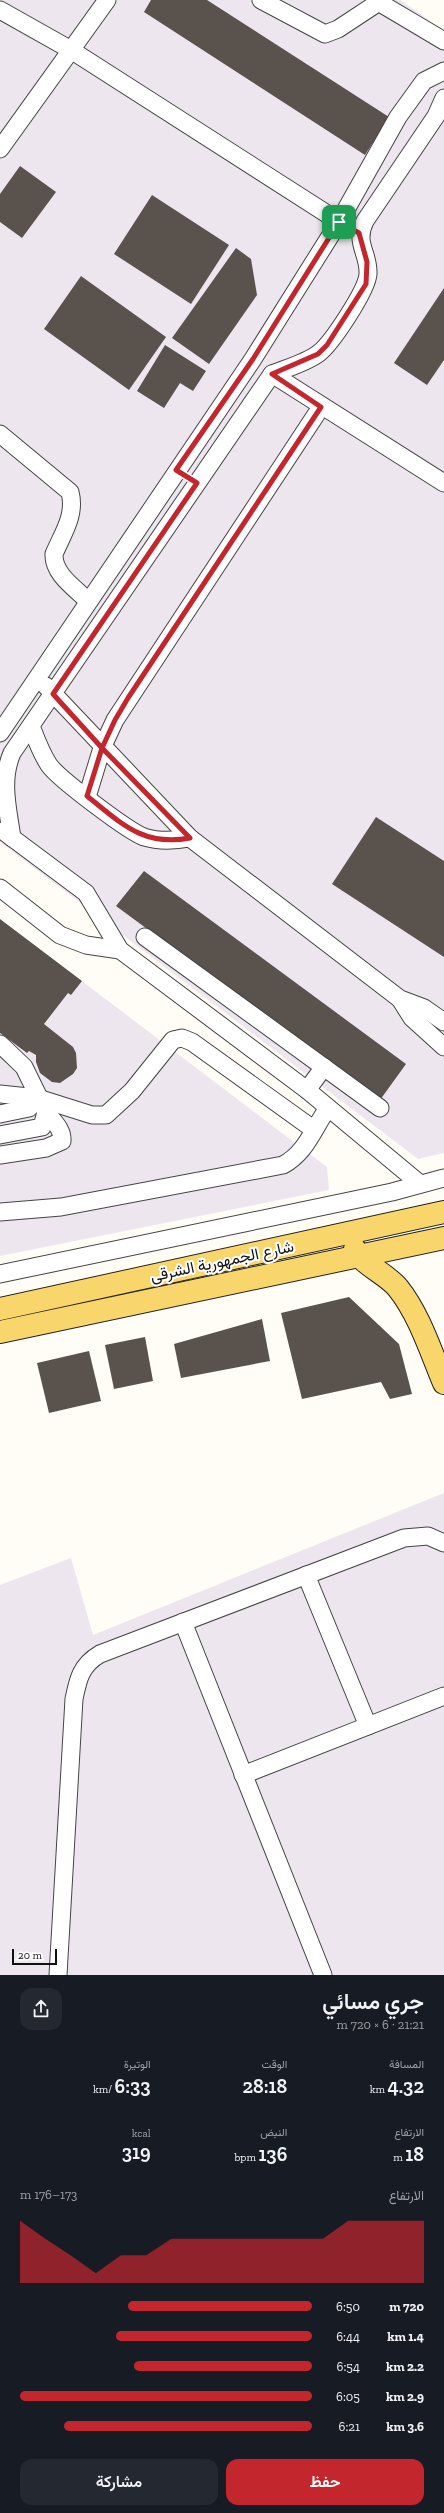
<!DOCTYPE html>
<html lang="ar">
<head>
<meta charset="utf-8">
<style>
	:root { --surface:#171b24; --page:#242831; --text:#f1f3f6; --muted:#9ea1a6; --accent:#c4262e }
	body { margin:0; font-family:"Zilla Slab",Vazirmatn,serif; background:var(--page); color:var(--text); direction:rtl; height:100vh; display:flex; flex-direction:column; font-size:15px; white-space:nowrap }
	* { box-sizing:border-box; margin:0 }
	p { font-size:13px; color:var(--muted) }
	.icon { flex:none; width:22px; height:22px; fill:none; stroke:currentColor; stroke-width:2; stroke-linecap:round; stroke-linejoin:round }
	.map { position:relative; height:1975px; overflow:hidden; direction:ltr }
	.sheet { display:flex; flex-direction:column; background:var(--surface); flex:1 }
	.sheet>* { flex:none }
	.scale { position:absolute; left:12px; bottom:10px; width:45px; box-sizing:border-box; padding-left:4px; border:2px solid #111; border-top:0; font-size:11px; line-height:14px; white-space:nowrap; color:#111; -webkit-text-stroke:3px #fff; paint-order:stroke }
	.pin { position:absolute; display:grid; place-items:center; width:34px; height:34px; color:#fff; margin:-17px; border-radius:8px; box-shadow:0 2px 6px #0006 }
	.round { display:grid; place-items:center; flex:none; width:42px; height:42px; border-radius:12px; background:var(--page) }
	.overview { display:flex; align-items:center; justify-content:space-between; height:68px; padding:0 20px }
	h1 { font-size:22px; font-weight:600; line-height:30px }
	.metrics { display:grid; grid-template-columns:repeat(3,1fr); gap:6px; height:68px; padding:4px 20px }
	.metrics div { display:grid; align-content:center }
	.metrics b { font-size:20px; font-weight:600 }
	.metrics small { font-size:11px; font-weight:400 }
	.metrics p { font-size:11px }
	.chart { height:112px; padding:8px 20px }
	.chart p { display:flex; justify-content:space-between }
	.chart svg { width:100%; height:72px; margin-top:4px; fill:var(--accent); opacity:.7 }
	.action { display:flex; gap:8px; margin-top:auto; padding:8px 20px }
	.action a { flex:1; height:46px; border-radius:12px; background:var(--accent); color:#fff; font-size:16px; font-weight:600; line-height:46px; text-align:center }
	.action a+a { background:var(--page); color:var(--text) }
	ul { padding:0 20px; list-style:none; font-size:13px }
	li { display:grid; grid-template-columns:64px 48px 1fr; align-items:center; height:30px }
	li i { height:10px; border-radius:5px; background:var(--accent) }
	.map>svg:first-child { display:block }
	.industrial { fill:#eee6ef }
	.building { fill:#5a524d }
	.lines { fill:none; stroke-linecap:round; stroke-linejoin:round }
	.minor-casing { stroke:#444; stroke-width:19 }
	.major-casing { stroke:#222; stroke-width:24 }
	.minor { stroke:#fff; stroke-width:17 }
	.major { stroke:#f9d66b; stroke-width:22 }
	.route-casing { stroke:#fff; stroke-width:8 }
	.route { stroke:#c4262e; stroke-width:5 }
	.labels { text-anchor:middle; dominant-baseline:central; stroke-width:4; stroke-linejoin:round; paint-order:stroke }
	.street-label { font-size:16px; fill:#111; stroke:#fff }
</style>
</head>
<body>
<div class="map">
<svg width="444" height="1975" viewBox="0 0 444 1975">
	<rect width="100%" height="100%" fill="#fffdf5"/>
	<g class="industrial">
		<polygon points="0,0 400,0 444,30 444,1153 418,1159 0,842"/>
		<polygon points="0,919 327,1167 329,1190 0,1256"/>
		<polygon points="444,1493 444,1975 0,1975 0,1585 71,1558 93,1635"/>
	</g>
	<g class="building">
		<polygon points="151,0 207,0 389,117 365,155 144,12"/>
		<polygon points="20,166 56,192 22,238 0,222 0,194"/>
		<polygon points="152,195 229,245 191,304 114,254"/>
		<polygon points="236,248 251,259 257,295 209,364 172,338"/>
		<polygon points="81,276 166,337 129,390 44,329"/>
		<polygon points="444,288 444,360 427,385 394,363"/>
		<polygon points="165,345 206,371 193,391 180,383 164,408 137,391"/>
		<polygon points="376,817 444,861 444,957 332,884"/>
		<polygon points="144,871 406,1064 380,1100 116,906"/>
		<polygon points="0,919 82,981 71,995 68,993 44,1024 73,1047 76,1053 77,1068 73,1074 60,1083 52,1082 40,1073 36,1062 36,1055 29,1051 27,1053 0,1033"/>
		<polygon points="349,1297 399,1344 412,1394 390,1399 381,1382 302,1399 281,1313"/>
		<polygon points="262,1319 270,1361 181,1378 174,1344"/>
		<polygon points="145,1337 153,1381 114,1389 105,1345"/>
		<polygon points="89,1351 101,1401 49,1413 37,1363"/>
	</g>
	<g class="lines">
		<g class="minor-casing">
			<g id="minor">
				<polyline points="261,0 325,34 338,29 379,2"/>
				<polyline points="375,0 444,41"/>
				<polyline points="0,10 71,50 349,228"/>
				<polyline points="0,149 107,0"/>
				<polyline points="272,374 444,483"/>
				<path d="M 0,434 L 70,492 C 76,515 63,533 54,554 C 53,574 75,588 88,601"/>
				<polyline points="46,686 190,838 400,999 424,1008 444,1022"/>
				<path d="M 31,726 C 36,739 41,753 49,765 C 59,779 128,831 144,837 C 160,842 174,841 190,838"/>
				<polyline points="0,733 253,359 339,222 398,117 424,81 444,71"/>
				<polyline points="87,797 102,748 115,720 321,407"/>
				<polyline points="3,831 86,893 120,950 307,1090 419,1183"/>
				<path d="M 12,838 C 8,809 0,781 12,753 L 272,374 C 287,368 306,363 319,353 C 332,343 367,290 368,274 C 369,252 354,244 365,221 L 436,116 L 444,98"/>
				<polyline points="0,888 60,935 86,945 120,950"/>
				<polyline points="145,937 380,1108"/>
				<polyline points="400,999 412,1018 444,1047"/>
				<polyline points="0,1044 24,1067 46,1112 42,1127 0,1135"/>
				<polyline points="307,1090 324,1067"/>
				<polyline points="0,1094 38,1098 92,1115 106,1115 132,1091 173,1040 182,1038 192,1042 313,1129"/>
				<polyline points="0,1114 29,1108 38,1098"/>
				<path d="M 0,1155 L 46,1148 L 62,1141 C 63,1129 53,1121 46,1112"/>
				<path d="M 0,1212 L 61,1207 L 283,1165 C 306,1153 313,1129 328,1108"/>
				<polyline points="0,1274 392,1192 444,1178"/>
				<polyline points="306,1575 368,1726"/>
				<polyline points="183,1622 323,1975"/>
				<polyline points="243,1775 444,1696"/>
				<path d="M 58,1975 L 74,1699 C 78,1679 81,1665 100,1654 L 404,1538 L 428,1536 L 444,1543"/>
			</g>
		</g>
		<g class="major-casing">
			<g id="major">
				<path d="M 355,1249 C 361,1264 387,1274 398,1288 C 419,1314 431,1352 444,1383"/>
				<polyline points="0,1309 444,1212"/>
				<polyline points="0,1332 444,1238"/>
			</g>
		</g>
		<use href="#minor" class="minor"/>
		<use href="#major" class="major"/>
	</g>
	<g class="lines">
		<g class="route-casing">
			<path id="route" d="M 339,222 L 253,359 L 176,470 L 197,483 L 53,694 L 102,748 L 87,796 C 121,823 143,847 190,838 L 102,748 L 115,720 L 128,698 L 321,407 L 272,374 L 318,354 L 327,345 L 366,284 L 367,262 L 359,233 L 339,222"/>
		</g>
		<use href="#route" class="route"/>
	</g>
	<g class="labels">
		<g class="street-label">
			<text transform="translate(222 1261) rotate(-12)">شارع الجمهورية الشرقى</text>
		</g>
	</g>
</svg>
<div class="scale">20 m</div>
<div class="pin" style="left:339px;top:222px;background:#1e9e55"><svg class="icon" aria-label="arrive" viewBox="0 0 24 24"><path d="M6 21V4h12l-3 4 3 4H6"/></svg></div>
</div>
<section class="sheet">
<div class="overview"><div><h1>جري مسائي</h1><p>21:21 · 6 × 720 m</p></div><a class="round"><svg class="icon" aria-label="share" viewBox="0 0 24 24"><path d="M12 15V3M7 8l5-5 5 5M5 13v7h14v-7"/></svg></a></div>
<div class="metrics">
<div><p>المسافة</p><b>4.32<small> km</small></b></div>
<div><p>الوقت</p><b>28:18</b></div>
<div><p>الوتيرة</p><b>6:33<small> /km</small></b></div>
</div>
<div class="metrics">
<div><p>الارتفاع</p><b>18<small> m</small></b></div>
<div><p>النبض</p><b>136<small> bpm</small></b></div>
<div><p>kcal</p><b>319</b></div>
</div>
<div class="chart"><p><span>الارتفاع</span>173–176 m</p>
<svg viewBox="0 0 160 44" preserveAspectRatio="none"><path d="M0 44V6L10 17L20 27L30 38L40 27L50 27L60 17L70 17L80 17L90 17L100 17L110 17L120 17L130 6L140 6L150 6L160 6V44z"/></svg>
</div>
<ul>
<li><b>720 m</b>6:50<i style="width:63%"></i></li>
<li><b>1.4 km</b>6:44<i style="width:67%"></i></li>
<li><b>2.2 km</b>6:54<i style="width:61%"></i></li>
<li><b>2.9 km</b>6:05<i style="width:100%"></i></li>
<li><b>3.6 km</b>6:21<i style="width:85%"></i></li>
</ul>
<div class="action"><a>حفظ</a><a>مشاركة</a></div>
</section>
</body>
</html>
